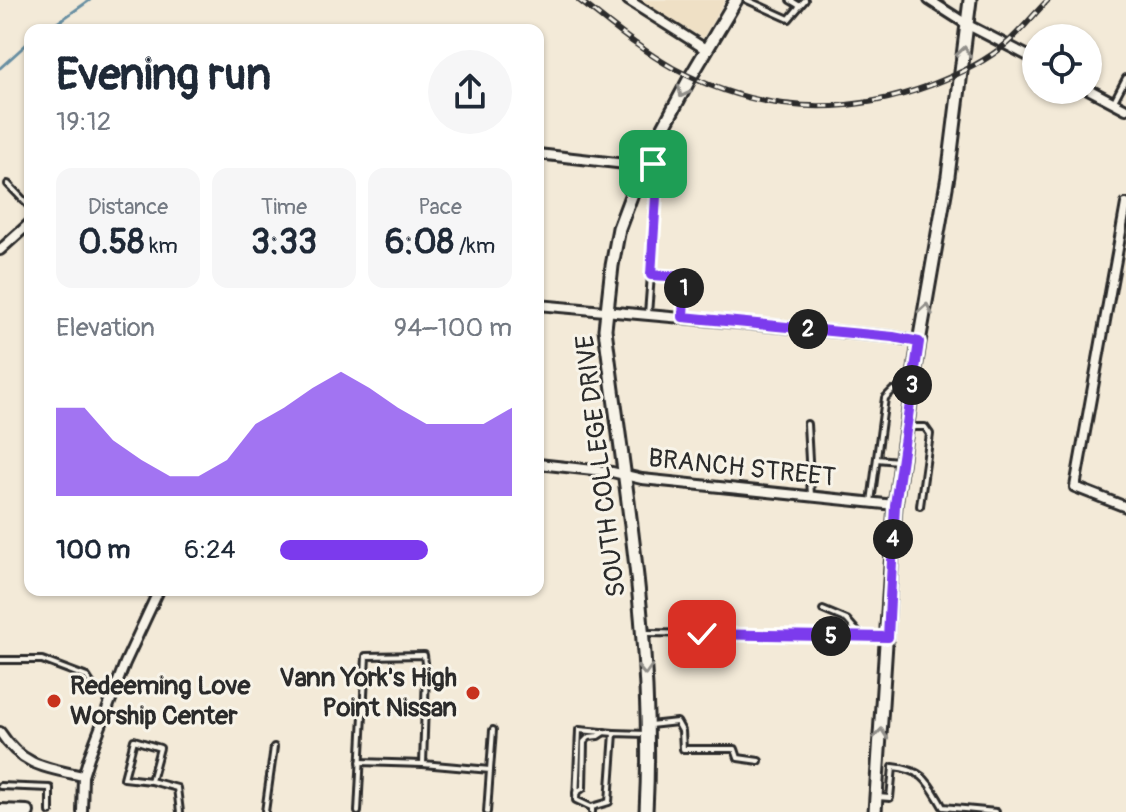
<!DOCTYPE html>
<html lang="en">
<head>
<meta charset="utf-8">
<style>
	:root { --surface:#fff; --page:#f6f6f7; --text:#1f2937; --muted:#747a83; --accent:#7c3aed }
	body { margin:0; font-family:Pangolin,sans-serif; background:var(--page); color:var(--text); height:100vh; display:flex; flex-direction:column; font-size:30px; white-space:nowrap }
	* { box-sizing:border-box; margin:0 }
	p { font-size:26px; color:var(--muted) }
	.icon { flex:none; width:44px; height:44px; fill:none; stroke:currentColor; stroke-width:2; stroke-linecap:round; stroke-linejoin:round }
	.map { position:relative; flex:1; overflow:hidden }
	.drawer { position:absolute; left:24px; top:24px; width:520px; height:572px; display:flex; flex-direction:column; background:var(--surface); border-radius:16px; box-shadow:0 2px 6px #0004 }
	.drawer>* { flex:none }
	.fabs { position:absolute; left:1022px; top:24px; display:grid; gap:16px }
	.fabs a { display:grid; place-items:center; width:80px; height:80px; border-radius:50%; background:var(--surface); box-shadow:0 2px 6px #0004; font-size:40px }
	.pin { position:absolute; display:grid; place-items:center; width:68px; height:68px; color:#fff; margin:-34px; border-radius:16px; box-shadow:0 4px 12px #0006 }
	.km { position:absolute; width:40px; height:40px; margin:-20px; border-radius:50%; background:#222; color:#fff; font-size:22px; line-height:40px; text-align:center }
	.round { display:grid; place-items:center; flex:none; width:84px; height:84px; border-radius:42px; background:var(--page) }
	.head { display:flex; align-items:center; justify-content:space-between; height:136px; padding:0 32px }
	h1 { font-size:44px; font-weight:800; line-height:60px }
	.stats { display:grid; grid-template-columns:repeat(3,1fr); gap:12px; height:136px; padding:8px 32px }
	.stats div { display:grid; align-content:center; border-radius:16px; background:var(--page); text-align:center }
	.stats b { font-size:34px; font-weight:800 }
	.stats small { font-size:22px; font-weight:400 }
	.stats p { font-size:22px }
	.chart { height:224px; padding:16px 32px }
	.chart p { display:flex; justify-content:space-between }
	.chart svg { width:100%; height:144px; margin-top:8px; fill:var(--accent); opacity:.7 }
	ul { padding:0 32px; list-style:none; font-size:26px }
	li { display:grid; grid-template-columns:128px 96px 1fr; align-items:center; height:60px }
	li i { height:20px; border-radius:10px; background:var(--accent) }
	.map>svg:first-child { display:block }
	.built { fill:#efe0c5 }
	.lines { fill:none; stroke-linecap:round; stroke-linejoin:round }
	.stream { stroke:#688fa2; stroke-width:3 }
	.service-casing { stroke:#2b2b2b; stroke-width:10 }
	.minor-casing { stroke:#2b2b2b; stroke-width:14 }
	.secondary-casing { stroke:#2b2b2b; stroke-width:17 }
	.primary-casing { stroke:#2b2b2b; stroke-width:18 }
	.service { stroke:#f7f3e8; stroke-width:4 }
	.minor { stroke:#f7f3e8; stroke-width:8 }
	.secondary { stroke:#f7f3e8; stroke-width:11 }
	.primary { stroke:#f7f3e8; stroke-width:12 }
	.rail-casing { stroke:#2b2b2b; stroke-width:6 }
	.rail { stroke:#f7f3e8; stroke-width:3; stroke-dasharray:9; stroke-linecap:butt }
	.oneway { stroke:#918f8a }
	.route-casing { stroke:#fff; stroke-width:16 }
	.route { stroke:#7c3aed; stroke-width:10 }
	.poi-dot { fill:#c8321e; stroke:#f7f3e8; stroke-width:3 }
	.labels { text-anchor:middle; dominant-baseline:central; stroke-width:6; stroke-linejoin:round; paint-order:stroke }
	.street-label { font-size:26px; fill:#2b2b2b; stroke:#f7f3e8 }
	.poi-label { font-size:26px; font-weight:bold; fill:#2b2b2b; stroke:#f7f3e8; text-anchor:end }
</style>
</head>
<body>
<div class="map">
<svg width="1126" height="812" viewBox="0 0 1126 812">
	<rect width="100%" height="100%" fill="#f3ead8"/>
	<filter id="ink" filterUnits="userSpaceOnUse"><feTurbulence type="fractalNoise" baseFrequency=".0125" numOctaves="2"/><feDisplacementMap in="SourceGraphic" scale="16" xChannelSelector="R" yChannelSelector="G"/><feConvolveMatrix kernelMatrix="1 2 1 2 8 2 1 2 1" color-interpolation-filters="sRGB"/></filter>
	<g filter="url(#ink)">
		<polygon class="built" points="638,0 725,0 703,38"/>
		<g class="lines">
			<g class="stream">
				<polyline points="47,30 90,0"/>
				<polyline points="0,68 30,41"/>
			</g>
			<g class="service-casing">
				<g id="service">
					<polyline points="747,0 789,19 805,0"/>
					<polyline points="790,0 800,6"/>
					<polyline points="1114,101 1126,78"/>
					<polyline points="648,161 657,171 657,181 651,275"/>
					<polyline points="8,184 30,207"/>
					<polyline points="648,314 651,275 685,277 683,317"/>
					<polyline points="807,424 811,496"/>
					<polyline points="908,427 925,427 930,434 920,506"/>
					<polyline points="877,459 898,461"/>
					<polyline points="871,502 885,398 893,390 910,392"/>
					<polyline points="823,610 847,620 861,636"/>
					<polyline points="646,633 886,637"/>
					<polyline points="0,660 42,660 87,677 96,691 112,697"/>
					<polyline points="650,725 677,722 682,731 683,749 735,749 738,758 759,761"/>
					<polyline points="360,762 423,764"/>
					<polyline points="490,770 493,730"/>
					<polyline points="151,781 160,748 134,740 124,778 151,781 177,788 180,812"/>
					<polyline points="0,786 50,788 50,812"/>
					<polyline points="576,793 583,788 584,742 589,737 598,736 604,732"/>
					<path d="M 878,797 L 890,798 L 893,767 C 925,770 928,782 943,807 L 996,812"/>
					<polyline points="591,807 576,800 579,730 614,733"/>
					<polyline points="265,812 274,747"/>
					<polyline points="358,812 366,656 424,655 426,672 423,764 490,770 487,812"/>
					<polyline points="592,812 592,807 609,802 614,733 646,734"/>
				</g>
			</g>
			<g class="minor-casing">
				<g id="minor">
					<polyline points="628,0 707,50"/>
					<polyline points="929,0 968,25 1036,60"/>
					<polyline points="1088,89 1126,109"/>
					<polyline points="538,154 643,166"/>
					<polyline points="1126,204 1075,487 1126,507"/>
					<polyline points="0,250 30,223"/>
					<polyline points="538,305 893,337 919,342"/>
					<polyline points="538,464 612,472 642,479 895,505"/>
					<path d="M 0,732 C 22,766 46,768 83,776"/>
					<polyline points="82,812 83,776 89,757 125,663 159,590"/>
				</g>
			</g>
			<g class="secondary-casing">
				<g id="secondary">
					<path d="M 646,812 C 655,650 625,489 605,329 L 612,266 L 619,228 L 634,188 L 643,166 L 691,76 L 736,0"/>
					<polyline points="875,812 895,505 919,342 948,176 970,0"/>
				</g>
			</g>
			<g class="primary-casing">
				<polyline id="primary" points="0,811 27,812"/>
			</g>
			<use href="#service" class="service"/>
			<use href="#minor" class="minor"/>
			<use href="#secondary" class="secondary"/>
			<use href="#primary" class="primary"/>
			<g class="rail-casing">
				<path id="rail" d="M 579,0 C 609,23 639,49 673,68 C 757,113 843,118 931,85 C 957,75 984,63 1006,44 C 1021,31 1034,14 1048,0"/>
			</g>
			<use href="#rail" class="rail"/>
		</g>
		<defs><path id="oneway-chevron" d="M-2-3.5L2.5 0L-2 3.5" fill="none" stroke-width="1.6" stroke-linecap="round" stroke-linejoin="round" transform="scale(2)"/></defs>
		<g class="oneway">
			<use href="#oneway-chevron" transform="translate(964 52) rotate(-82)"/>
			<use href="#oneway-chevron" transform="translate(683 92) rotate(117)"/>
			<use href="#oneway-chevron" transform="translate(926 309) rotate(-80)"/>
			<use href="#oneway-chevron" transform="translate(645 670) rotate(87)"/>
			<use href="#oneway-chevron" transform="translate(881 734) rotate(-85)"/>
		</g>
	</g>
	<g class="lines" filter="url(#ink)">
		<g class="route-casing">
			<polyline id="route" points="653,164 657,171 657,181 651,275 685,277 683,317 893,337 919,342 895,505 888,637 702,634"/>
		</g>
		<use href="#route" class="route"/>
	</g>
	<g class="poi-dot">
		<circle cx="473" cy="693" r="8"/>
		<circle cx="54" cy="701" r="8"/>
	</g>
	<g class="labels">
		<g class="street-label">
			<text transform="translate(601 466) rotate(-97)">SOUTH COLLEGE DRIVE</text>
			<text transform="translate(742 468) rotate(6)">BRANCH STREET</text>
		</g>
		<g class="poi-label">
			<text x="457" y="678">Vann York's High<tspan x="457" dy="30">Point Nissan</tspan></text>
			<text x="70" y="686" text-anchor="start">Redeeming Love<tspan x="70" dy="30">Worship Center</tspan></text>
		</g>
	</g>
</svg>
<div class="fabs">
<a><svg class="icon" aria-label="locate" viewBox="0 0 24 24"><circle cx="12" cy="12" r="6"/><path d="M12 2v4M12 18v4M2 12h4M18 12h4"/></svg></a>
</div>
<div class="pin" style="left:653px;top:164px;background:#1e9e55"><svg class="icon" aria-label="arrive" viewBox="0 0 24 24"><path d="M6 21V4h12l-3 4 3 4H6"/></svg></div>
<div class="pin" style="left:702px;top:634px;background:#d93025"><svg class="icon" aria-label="check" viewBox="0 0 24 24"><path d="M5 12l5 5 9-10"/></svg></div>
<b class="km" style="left:684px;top:288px">1</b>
<b class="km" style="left:808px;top:329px">2</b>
<b class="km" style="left:912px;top:385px">3</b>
<b class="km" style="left:893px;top:539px">4</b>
<b class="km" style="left:831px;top:636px">5</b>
<section class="drawer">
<div class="head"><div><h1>Evening run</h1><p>19:12</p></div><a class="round"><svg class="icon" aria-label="share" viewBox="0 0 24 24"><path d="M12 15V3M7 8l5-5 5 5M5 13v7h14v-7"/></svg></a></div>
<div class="stats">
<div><p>Distance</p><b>0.58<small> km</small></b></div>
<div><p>Time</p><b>3:33</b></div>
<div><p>Pace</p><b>6:08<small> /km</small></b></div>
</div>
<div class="chart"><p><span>Elevation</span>94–100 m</p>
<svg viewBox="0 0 160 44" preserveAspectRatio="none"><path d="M0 44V17L10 17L20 27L30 33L40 38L50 38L60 33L70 22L80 17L90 11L100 6L110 11L120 17L130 22L140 22L150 22L160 17V44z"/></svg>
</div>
<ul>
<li><b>100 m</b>6:24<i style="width:64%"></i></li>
</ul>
</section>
</div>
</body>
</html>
